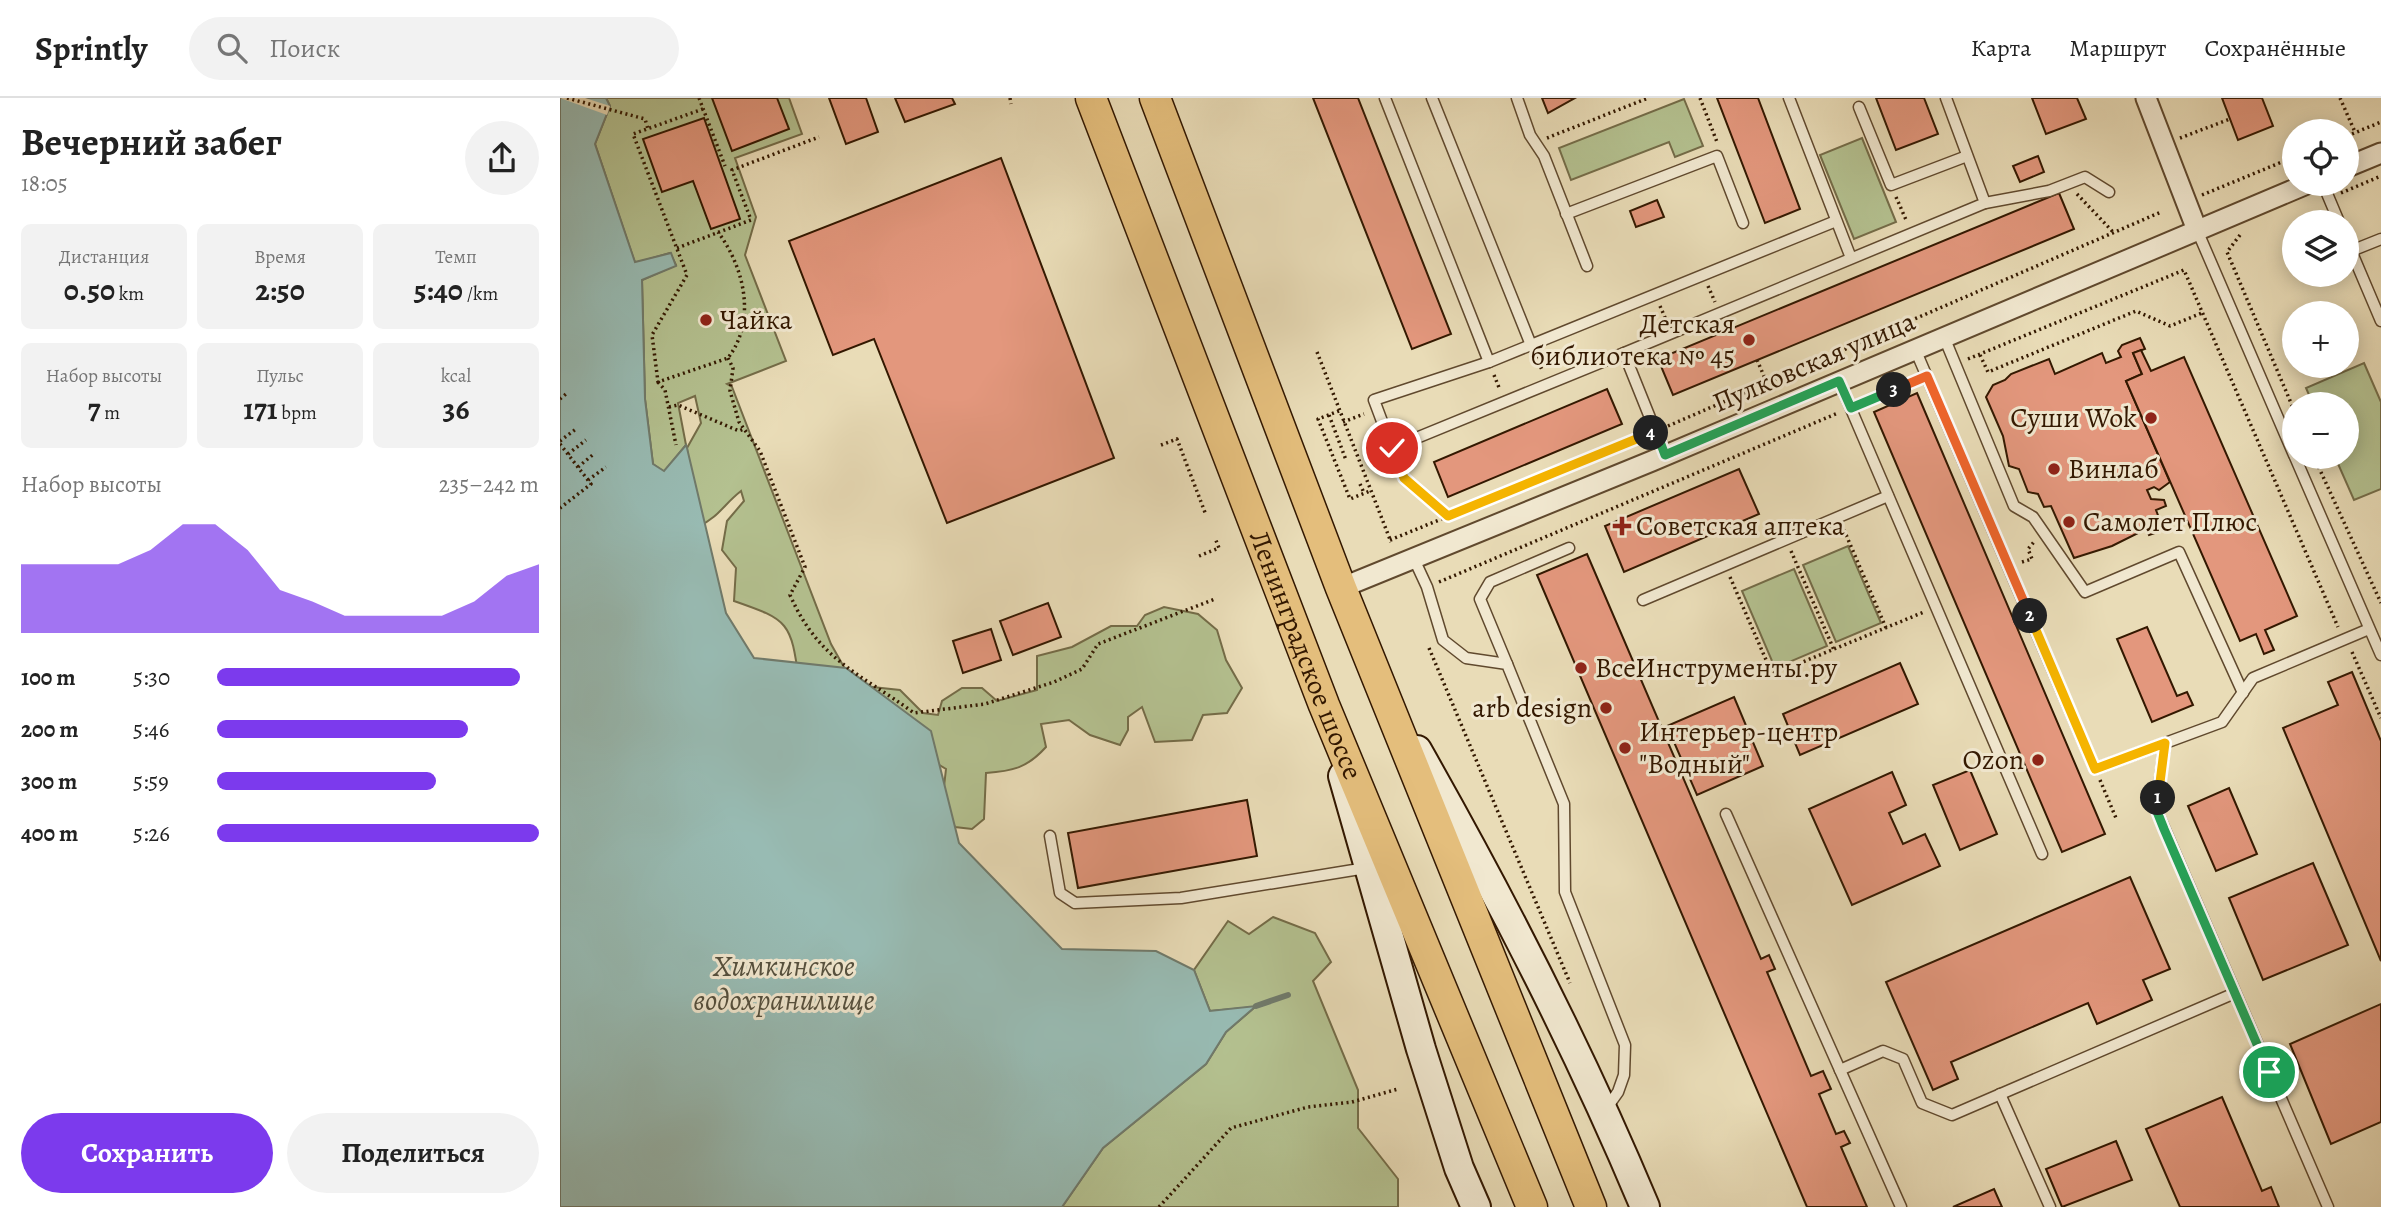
<!DOCTYPE html>
<html lang="ru">
<head>
<meta charset="utf-8">
<style>
	:root { --surface:#fff; --page:#f2f2f2; --text:#222; --muted:#767676; --line:#e0e0e0; --accent:#7c3aed }
	body { margin:0; font-family:Alegreya,serif; background:var(--page); color:var(--text); height:100vh; display:flex; flex-direction:column; font-size:26px; white-space:nowrap }
	* { box-sizing:border-box; margin:0 }
	p { font-size:23px; color:var(--muted) }
	.icon { flex:none; width:38px; height:38px; fill:none; stroke:currentColor; stroke-width:2; stroke-linecap:round; stroke-linejoin:round }
	.map { position:relative; flex:1; overflow:hidden }
	.details { display:flex; flex-direction:column; background:var(--surface); width:560px }
	.details>* { flex:none }
	.fabs { position:absolute; left:1722px; top:21px; display:grid; gap:14px }
	.fabs a { display:grid; place-items:center; width:77px; height:77px; border-radius:50%; background:var(--surface); box-shadow:0 4px 18px #0003; font-size:35px }
	.pin { position:absolute; display:grid; place-items:center; width:60px; height:60px; color:#fff; margin:-30px; border:4px solid #fff; border-radius:50%; box-shadow:0 2px 7px #0007 }
	.km { position:absolute; width:35px; height:35px; margin:-18px; border-radius:50%; background:#222; color:#fff; font-size:19px; line-height:35px; text-align:center }
	.round { display:grid; place-items:center; flex:none; width:74px; height:74px; border-radius:37px; background:var(--page) }
	.overview { display:flex; align-items:center; justify-content:space-between; height:119px; padding:0 21px }
	h1 { font-size:38px; font-weight:700; line-height:52px }
	.metrics { display:grid; grid-template-columns:repeat(3,1fr); gap:10px; height:119px; padding:7px 21px }
	.metrics div { display:grid; align-content:center; border-radius:10px; background:var(--page); text-align:center }
	.metrics b { font-size:30px; font-weight:700 }
	.metrics small { font-size:19px; font-weight:400 }
	.metrics p { font-size:19px }
	.chart { height:196px; padding:14px 21px }
	.chart p { display:flex; justify-content:space-between }
	.chart svg { width:100%; height:126px; margin-top:7px; fill:var(--accent); opacity:.7 }
	.primary-button { display:flex; gap:14px; margin-top:auto; padding:14px 21px }
	.primary-button a { flex:1; height:80px; border-radius:42px; background:var(--accent); color:#fff; font-size:28px; font-weight:700; line-height:80px; text-align:center }
	.primary-button a+a { background:var(--page); color:var(--text) }
	ul { padding:0 21px; list-style:none; font-size:23px }
	li { display:grid; grid-template-columns:112px 84px 1fr; align-items:center; height:52px }
	li i { height:18px; border-radius:9px; background:var(--accent) }
	header { display:flex; align-items:center; gap:42px; box-sizing:border-box; height:98px; padding:0 35px; background:var(--surface); border-bottom:2px solid var(--line) }
	header strong { font-size:33px }
	nav { display:flex; gap:38px; margin-inline-start:auto; font-size:24px }
	.search { width:490px; height:63px; background:var(--page); display:flex; align-items:center; gap:18px; box-sizing:border-box; padding:0 24px; border-radius:38px; color:var(--muted); font-size:26px }
	main { display:flex; flex:1; min-height:0 }
	.map>svg:first-child { display:block }
	.green { fill:#b4c190; stroke:#746c48; stroke-width:2 }
	.water { fill:#98bbb3; stroke:#707a6b; stroke-width:2 }
	.pier { fill:#e9dcb7 }
	.lines { fill:none; stroke-linecap:round; stroke-linejoin:round }
	.stream { stroke:#707a6b; stroke-width:6 }
	.building { fill:#e3977d; stroke:#331800; stroke-width:2 }
	.lane-casing { stroke:#60492e; stroke-width:13 }
	.street-casing { stroke:#60492e; stroke-width:23 }
	.secondary-casing { stroke:#331800; stroke-width:32 }
	.primary-casing { stroke:#331800; stroke-width:33 }
	.path { stroke:#331800; stroke-width:3.5; stroke-dasharray:2 3.5; stroke-linecap:butt }
	.lane { stroke:#f1e8d0; stroke-width:10 }
	.street { stroke:#f1e8d0; stroke-width:19 }
	.secondary { stroke:#f1e8d0; stroke-width:28 }
	.primary { stroke:#e4be7c; stroke-width:30 }
	.split-1-casing { stroke:#fff; stroke-width:14 }
	.split-2-casing { stroke:#fff; stroke-width:14 }
	.split-3-casing { stroke:#fff; stroke-width:14 }
	.split-4-casing { stroke:#fff; stroke-width:14 }
	.split-5-casing { stroke:#fff; stroke-width:14 }
	.split-1 { stroke:#22a559; stroke-width:9 }
	.split-2 { stroke:#f5b400; stroke-width:9 }
	.split-3 { stroke:#f0652b; stroke-width:9 }
	.split-4 { stroke:#22a559; stroke-width:9 }
	.split-5 { stroke:#f5b400; stroke-width:9 }
	.poi-dot { fill:#8f2418; stroke:#f1e8d0; stroke-width:2.5 }
	.labels { text-anchor:middle; dominant-baseline:central; stroke-width:6; stroke-linejoin:round; paint-order:stroke }
	.poi-label { font-size:28px; fill:#331800; stroke:#f1e8d0; text-anchor:start }
	.street-label { font-size:28px; fill:#331800; stroke:#f1e8d0 }
	.water-label { font-size:30px; font-style:italic; fill:#56513f; stroke:#f1e8d0 }
</style>
</head>
<body>
<header>
<strong>Sprintly</strong>
<div class="search"><svg class="icon" aria-label="search" viewBox="0 0 24 24"><circle cx="10" cy="10" r="6"/><path d="M15 15l6 6"/></svg>Поиск</div>
<nav><a>Карта</a><a>Маршрут</a><a>Сохранённые</a></nav>
</header>
<main>
<section class="details">
<div class="overview"><div><h1>Вечерний забег</h1><p>18:05</p></div><a class="round"><svg class="icon" aria-label="share" viewBox="0 0 24 24"><path d="M12 15V3M7 8l5-5 5 5M5 13v7h14v-7"/></svg></a></div>
<div class="metrics">
<div><p>Дистанция</p><b>0.50<small> km</small></b></div>
<div><p>Время</p><b>2:50</b></div>
<div><p>Темп</p><b>5:40<small> /km</small></b></div>
</div>
<div class="metrics">
<div><p>Набор высоты</p><b>7<small> m</small></b></div>
<div><p>Пульс</p><b>171<small> bpm</small></b></div>
<div><p>kcal</p><b>36</b></div>
</div>
<div class="chart"><p><span>Набор высоты</span>235–242 m</p>
<svg viewBox="0 0 160 44" preserveAspectRatio="none"><path d="M0 44V20L10 20L20 20L30 20L40 15L50 6L60 6L70 15L80 29L90 33L100 38L110 38L120 38L130 38L140 33L150 24L160 20V44z"/></svg>
</div>
<ul>
<li><b>100 m</b>5:30<i style="width:94%"></i></li>
<li><b>200 m</b>5:46<i style="width:78%"></i></li>
<li><b>300 m</b>5:59<i style="width:68%"></i></li>
<li><b>400 m</b>5:26<i style="width:100%"></i></li>
</ul>
<div class="primary-button"><a>Сохранить</a><a>Поделиться</a></div>
</section>
<div class="map">
<svg width="1821" height="1109" viewBox="0 0 1821 1109">
	<rect width="100%" height="100%" fill="#e9dcb7"/>
	<filter id="stains"><feTurbulence type="fractalNoise" baseFrequency=".00286" numOctaves="4"/><feColorMatrix values="0 0 0 0 .2 0 0 0 0 .09 0 0 0 0 .02 0 0 0 .5 -.17"/></filter>
	<radialGradient id="worn" r=".72"><stop offset=".6" stop-color="#630" stop-opacity="0"/><stop offset="1" stop-color="#630" stop-opacity=".3"/></radialGradient>
	<g class="green">
		<path d="M 46,0 L 229,0 L 242,36 L 175,60 L 196,119 L 185,157 L 226,263 L 167,286 L 172,289 L 271,546 L 294,587 L 340,592 L 363,615 L 378,617 L 382,603 L 402,590 L 422,590 L 437,603 L 477,592 L 477,558 L 512,549 L 551,528 L 577,528 L 585,517 L 604,509 L 638,516 L 657,532 L 666,562 L 682,590 L 667,615 L 643,617 L 632,642 L 595,644 L 582,609 L 568,619 L 568,632 L 560,647 L 530,637 L 509,622 L 481,626 L 486,649 C 467,670 453,673 426,675 L 424,721 L 412,731 L 395,729 L 382,706 L 386,671 L 239,583 C 231,524 229,522 174,503 L 176,470 L 162,452 L 167,423 L 184,403 L 181,393 C 163,407 160,418 138,429 L 129,378 L 127,350 L 141,325 L 135,298 L 118,305 L 126,347 L 104,374 L 93,366 L 85,301 L 82,182 L 116,167 L 110,155 L 75,165 L 35,46 L 50,8 Z"/>
		<polygon points="1124,1 1143,48 1115,59 1109,44 1011,82 999,50"/>
		<polygon points="1302,40 1336,124 1294,141 1260,57"/>
		<polygon points="1804,265 1821,304 1821,391 1794,402 1775,359 1787,359 1787,306 1753,306 1746,290"/>
		<polygon points="1288,448 1321,525 1276,544 1243,467"/>
		<polygon points="1234,471 1267,548 1215,570 1182,493"/>
		<polygon points="713,819 755,835 771,864 753,883 798,992 798,1030 838,1081 838,1109 502,1109 543,1050 646,966 666,934 695,909 650,913 634,872 668,823 689,836"/>
	</g>
	<polygon class="water" points="0,0 46,0 50,8 35,46 75,164 111,155 116,168 82,182 85,301 93,366 104,373 126,347 127,350 166,515 194,560 286,570 371,633 399,745 502,851 596,853 634,872 650,913 696,908 666,934 646,966 543,1050 502,1109 0,1109"/>
	<polygon class="pier" points="0,0 25,0 50,8 47,17"/>
	<g class="lines">
		<polyline class="stream" points="696,908 728,897"/>
	</g>
	<g class="building">
		<polygon points="152,0 217,0 229,31 172,53"/>
		<polygon points="269,0 306,0 318,34 286,46"/>
		<polygon points="335,0 392,0 395,6 345,24"/>
		<polygon points="753,0 798,0 891,236 852,251"/>
		<polygon points="982,0 1015,0 988,15"/>
		<polygon points="1157,0 1198,0 1240,111 1205,125"/>
		<polygon points="1316,0 1364,0 1378,36 1336,52"/>
		<polygon points="1472,0 1517,0 1526,21 1486,36"/>
		<polygon points="1662,0 1702,0 1713,28 1678,42"/>
		<polygon points="144,20 180,121 151,131 133,83 102,94 83,41"/>
		<polygon points="1478,58 1484,74 1460,84 1453,68"/>
		<polygon points="441,60 554,360 387,425 314,241 273,257 229,143"/>
		<polygon points="1499,95 1514,131 1113,297 1098,261"/>
		<polygon points="1097,102 1104,119 1076,129 1070,113"/>
		<polygon points="1580,240 1585,251 1573,255 1582,276 1566,283 1610,384 1599,392 1594,389 1587,392 1591,401 1604,402 1606,408 1596,412 1599,420 1593,423 1598,434 1589,437 1586,431 1552,448 1514,460 1491,408 1484,409 1478,396 1468,394 1459,371 1449,368 1443,338 1426,299 1433,287 1445,282 1451,276 1489,261 1495,276 1542,255 1546,265 1561,259 1558,253 1562,247"/>
		<polygon points="1581,252 1591,273 1624,259 1737,518 1705,532 1714,552 1704,556 1696,536 1680,543 1566,283 1582,276 1573,255"/>
		<polygon points="1047,291 1062,326 888,399 874,364"/>
		<polygon points="1357,295 1545,736 1502,754 1314,314"/>
		<polygon points="1179,371 1199,416 1064,474 1045,428"/>
		<polygon points="1027,456 1201,861 1209,857 1215,871 1207,874 1251,978 1263,973 1271,991 1259,996 1276,1036 1284,1033 1290,1045 1281,1049 1307,1109 1247,1109 977,477"/>
		<polygon points="488,505 501,539 453,557 440,523"/>
		<polygon points="1587,529 1617,598 1627,594 1633,607 1592,624 1557,541"/>
		<polygon points="431,531 441,562 403,575 393,543"/>
		<polygon points="1340,565 1358,606 1240,657 1223,616"/>
		<polygon points="1792,574 1821,643 1821,863 1723,630 1778,607 1768,584"/>
		<polygon points="1174,599 1203,668 1137,697 1107,628"/>
		<polygon points="1410,672 1437,736 1400,752 1373,687"/>
		<polygon points="1332,674 1346,707 1329,715 1343,746 1365,736 1380,768 1292,807 1249,711"/>
		<polygon points="1669,690 1697,756 1656,773 1628,708"/>
		<polygon points="687,702 697,758 518,790 508,735"/>
		<polygon points="1753,765 1788,847 1703,882 1669,800"/>
		<polygon points="1570,779 1610,871 1583,882 1592,902 1537,926 1528,905 1391,964 1398,981 1373,992 1326,884"/>
		<polygon points="1821,906 1821,1024 1771,1046 1730,946"/>
		<polygon points="1662,999 1702,1093 1711,1089 1719,1109 1620,1109 1586,1031"/>
		<polygon points="1556,1043 1572,1082 1502,1109 1486,1071"/>
		<polygon points="1434,1091 1442,1109 1393,1109"/>
	</g>
	<g class="lines">
		<g class="lane-casing">
			<g id="lane">
				<polyline points="825,0 929,264"/>
				<polyline points="872,0 971,247"/>
				<polyline points="957,0 970,37 984,58 1027,168"/>
				<polyline points="1229,0 1291,160"/>
				<polyline points="1299,9 1331,87 1407,58"/>
				<polyline points="1763,86 1779,124"/>
				<polyline points="1425,105 1489,93 1525,79 1549,94"/>
				<polyline points="1006,116 1157,58 1183,125"/>
				<polyline points="1637,132 1734,357"/>
				<polyline points="1787,143 1821,223"/>
				<polyline points="1791,153 1821,141"/>
				<polyline points="1384,239 1454,408 1473,419 1525,494 1619,454 1683,595"/>
				<polyline points="1355,251 1535,671 1662,624 1693,580 1809,531"/>
				<polyline points="1064,255 832,350 814,302 929,264 1276,123"/>
				<polyline points="1279,283 1482,756"/>
				<polyline points="1105,357 1064,255 1425,105 1386,0"/>
				<polyline points="1735,359 1821,557"/>
				<polyline points="854,461 867,489 883,542 906,560 947,566 1004,706 1005,794 1065,947 1064,977 1058,994 1046,1011"/>
				<polyline points="1083,502 1328,398"/>
				<polyline points="947,566 920,501 930,484 1009,450"/>
				<polyline points="1605,645 1596,711 1768,1109"/>
				<polyline points="1166,716 1341,1109"/>
				<polyline points="490,738 500,795 515,805 621,800 806,770"/>
				<polyline points="1280,972 1323,953 1343,961 1362,1005 1392,1017 1675,895"/>
				<polyline points="1440,996 1490,1109"/>
			</g>
		</g>
		<g class="street-casing">
			<g id="street">
				<polyline points="1586,0 1637,132"/>
				<polyline points="1787,69 1821,55"/>
				<polyline points="781,490 1092,363 1747,86"/>
			</g>
		</g>
		<g class="secondary-casing">
			<g id="secondary">
				<path d="M 857,652 C 941,800 1019,951 1085,1109"/>
				<polyline points="783,678 861,951 899,1070 916,1109"/>
			</g>
		</g>
		<g class="primary-casing">
			<g id="primary">
				<path id="s1" d="M 531,0 L 764,607 L 972,1109"/>
				<polyline points="595,0 781,490 1031,1109"/>
			</g>
		</g>
		<g class="path">
			<polyline points="7,0 85,21 88,31"/>
			<polyline points="139,0 165,68"/>
			<polyline points="450,0 451,6"/>
			<polyline points="1140,0 1157,44"/>
			<polyline points="1780,0 1795,34"/>
			<path d="M 143,11 L 73,36 L 127,177 L 92,237 L 98,284 L 168,260 C 197,222 184,169 158,134"/>
			<polyline points="1787,38 1821,24"/>
			<polyline points="987,40 1088,0"/>
			<polyline points="1620,40 1670,21"/>
			<polyline points="1781,95 1821,78"/>
			<polyline points="1517,96 1554,135"/>
			<polyline points="1642,97 1734,59"/>
			<polyline points="1336,99 1347,124"/>
			<polyline points="1680,137 1667,154 1734,312"/>
			<polyline points="117,150 191,122 172,72 259,39"/>
			<polyline points="1148,188 1155,204"/>
			<polyline points="1100,208 1107,224"/>
			<polyline points="757,254 831,444"/>
			<polyline points="1420,257 1428,274 1576,213 1610,228 1642,215"/>
			<polyline points="976,259 983,274"/>
			<path d="M 168,260 L 173,270 L 170,293 L 179,324 L 200,353 L 245,469 L 230,497 C 259,563 300,575 354,615 L 425,606 L 494,584 L 522,571 L 538,546 L 655,501"/>
			<polyline points="1408,261 1624,172 1778,529"/>
			<polyline points="1197,262 1207,285"/>
			<polyline points="934,277 940,292"/>
			<polyline points="98,284 105,292 116,347"/>
			<polyline points="0,301 6,296"/>
			<polyline points="1302,306 1353,284"/>
			<polyline points="109,309 118,307 179,333 184,331"/>
			<polyline points="779,313 758,321 790,401 810,393"/>
			<polyline points="769,317 786,362"/>
			<polyline points="783,324 804,316"/>
			<polyline points="1108,328 1601,114"/>
			<polyline points="0,343 16,331"/>
			<polyline points="0,346 31,386 0,410"/>
			<polyline points="601,347 617,341 646,417"/>
			<polyline points="8,356 26,342"/>
			<polyline points="1754,359 1821,505"/>
			<polyline points="837,361 844,380 888,418"/>
			<polyline points="18,369 35,355"/>
			<polyline points="28,382 46,369"/>
			<polyline points="800,386 804,395"/>
			<polyline points="1284,432 1326,530"/>
			<polyline points="830,442 1082,339"/>
			<polyline points="1231,453 1274,552"/>
			<polyline points="639,458 659,450 655,440"/>
			<polyline points="1462,464 1472,461 1468,451 1474,444"/>
			<polyline points="1170,479 1210,571 1216,575 1364,514"/>
			<polyline points="879,484 1278,315"/>
			<polyline points="869,550 1010,885"/>
			<polyline points="1792,554 1821,620"/>
			<polyline points="1540,682 1556,720"/>
			<polyline points="599,1109 671,1030 748,1009 792,1004 838,991"/>
		</g>
		<use href="#lane" class="lane"/>
		<use href="#street" class="street"/>
		<use href="#secondary" class="secondary"/>
		<use href="#primary" class="primary"/>
	</g>
	<g class="lines">
		<g class="split-1-casing">
			<polyline id="split-1" points="1598,700 1596,711 1604,731 1709,974"/>
		</g>
		<g class="split-2-casing">
			<polyline id="split-2" points="1470,518 1535,671 1605,645 1598,700"/>
		</g>
		<g class="split-3-casing">
			<polyline id="split-3" points="1334,292 1367,278 1470,518"/>
		</g>
		<g class="split-4-casing">
			<polyline id="split-4" points="1091,335 1096,333 1105,357 1279,283 1291,310 1334,292"/>
		</g>
		<g class="split-5-casing">
			<polyline id="split-5" points="832,350 844,380 888,418 1091,335"/>
		</g>
		<use href="#split-1" class="split-1"/>
		<use href="#split-2" class="split-2"/>
		<use href="#split-3" class="split-3"/>
		<use href="#split-4" class="split-4"/>
		<use href="#split-5" class="split-5"/>
	</g>
	<g class="poi-dot">
		<circle cx="146" cy="222" r="7"/>
		<circle cx="1189" cy="242" r="7"/>
		<circle cx="1591" cy="320" r="7"/>
		<circle cx="1494" cy="371" r="7"/>
		<circle cx="1509" cy="424" r="7"/>
		<path d="M1058.5 417.5h7v7h7v7h-7v7h-7v-7h-7v-7h7z"/>
		<circle cx="1021" cy="570" r="7"/>
		<circle cx="1046" cy="610" r="7"/>
		<circle cx="1065" cy="650" r="7"/>
		<circle cx="1478" cy="662" r="7"/>
	</g>
	<g class="labels">
		<g class="poi-label">
			<text x="160" y="222">Чайка</text>
			<text x="1175" y="226" text-anchor="end">Детская<tspan x="1175" dy="32">библиотека № 45</tspan></text>
			<text x="1577" y="320" text-anchor="end">Суши Wok</text>
			<text x="1508" y="371">Винлаб</text>
			<text x="1523" y="424">Самолет Плюс</text>
			<text x="1076" y="428">Советская аптека</text>
			<text x="1035" y="570">ВсеИнструменты.ру</text>
			<text x="1032" y="610" text-anchor="end">arb design</text>
			<text x="1079" y="634">Интерьер-центр<tspan x="1079" dy="32">"Водный"</tspan></text>
			<text x="1464" y="662" text-anchor="end">Ozon</text>
		</g>
		<g class="street-label">
			<text transform="translate(1254 264) rotate(-23)">Пулковская улица</text>
			<text stroke="none"><textPath href="#s1" startOffset="597">Ленинградское шоссе</textPath></text>
		</g>
		<g class="water-label">
			<text x="224" y="868">Химкинское<tspan x="224" dy="34">водохранилище</tspan></text>
		</g>
	</g>
	<rect width="100%" height="100%" filter="url(#stains)"/>
	<rect width="100%" height="100%" fill="url(#worn)"/>
</svg>
<div class="fabs">
<a><svg class="icon" aria-label="locate" viewBox="0 0 24 24"><circle cx="12" cy="12" r="6"/><path d="M12 2v4M12 18v4M2 12h4M18 12h4"/></svg></a>
<a><svg class="icon" aria-label="layers" viewBox="0 0 24 24"><path d="M12 4l9 5-9 5-9-5zM3 14l9 5 9-5"/></svg></a>
<a>+</a>
<a>−</a>
</div>
<div class="pin" style="left:1709px;top:974px;background:#1e9e55"><svg class="icon" aria-label="arrive" viewBox="0 0 24 24"><path d="M6 21V4h12l-3 4 3 4H6"/></svg></div>
<div class="pin" style="left:832px;top:350px;background:#d93025"><svg class="icon" aria-label="check" viewBox="0 0 24 24"><path d="M5 12l5 5 9-10"/></svg></div>
<b class="km" style="left:1598px;top:700px">1</b>
<b class="km" style="left:1470px;top:518px">2</b>
<b class="km" style="left:1334px;top:292px">3</b>
<b class="km" style="left:1091px;top:335px">4</b>
</div>
</main>
</body>
</html>
